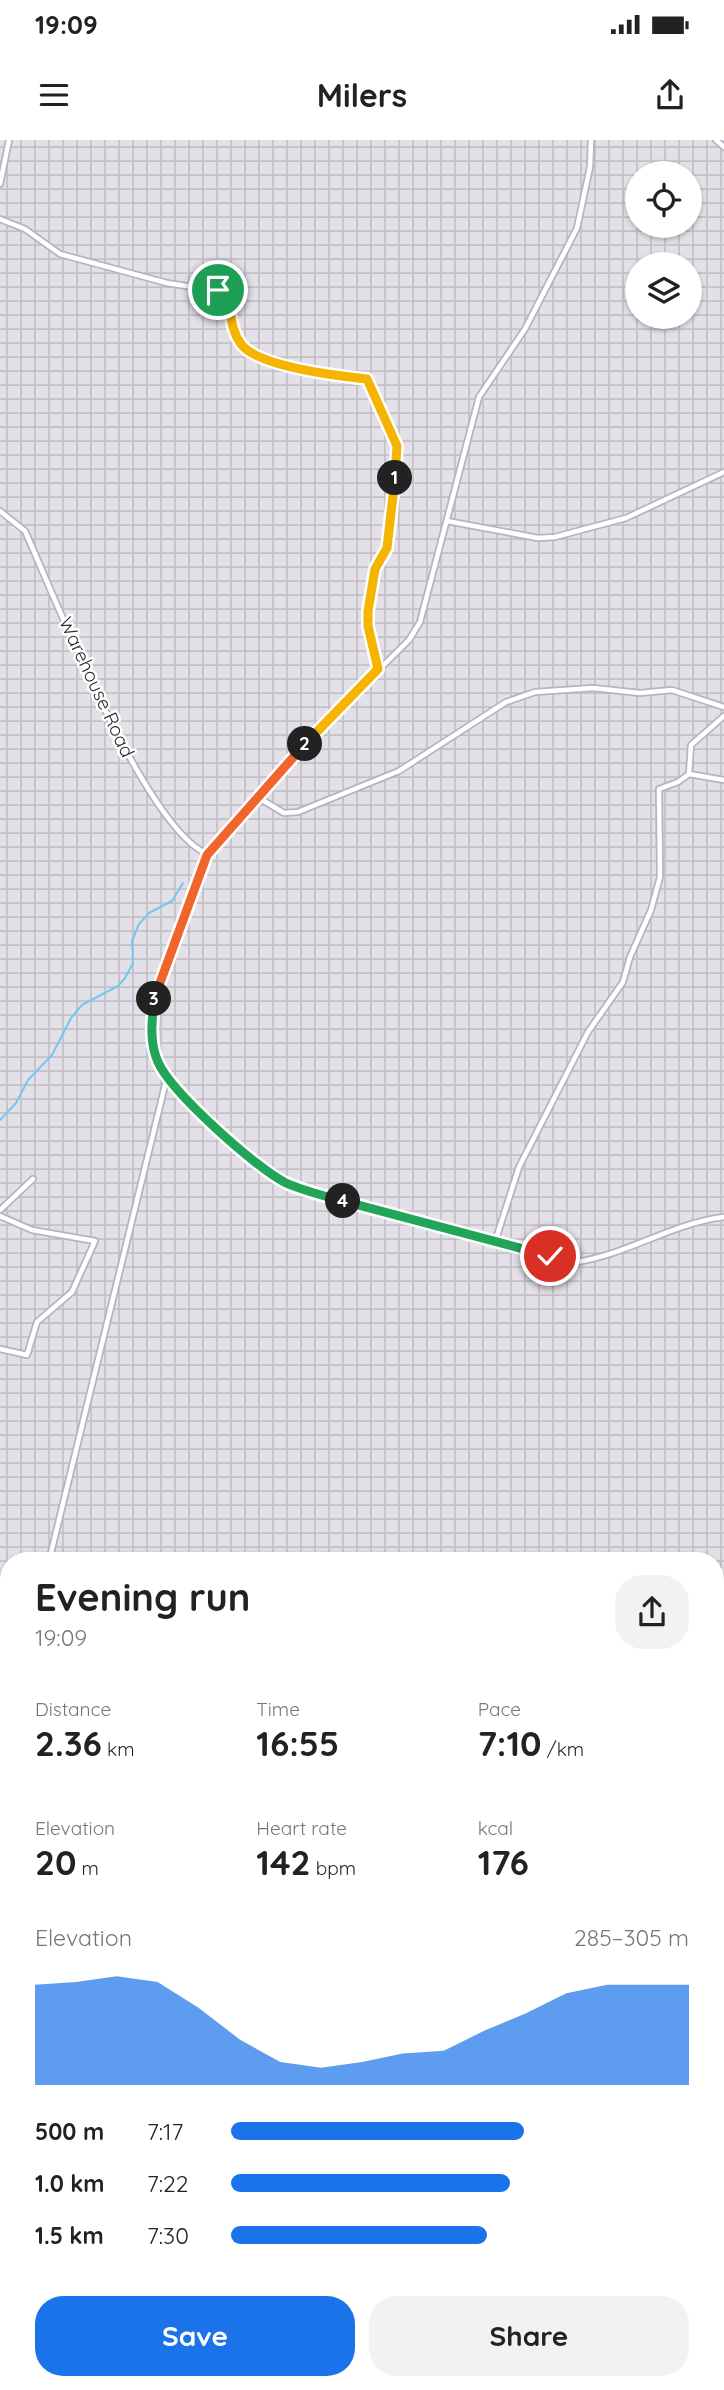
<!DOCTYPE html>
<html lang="en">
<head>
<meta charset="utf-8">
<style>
	:root { --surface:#fff; --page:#f2f2f2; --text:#222; --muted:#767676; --accent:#1a73e8 }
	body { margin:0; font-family:Quicksand,sans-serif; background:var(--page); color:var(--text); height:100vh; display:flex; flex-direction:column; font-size:26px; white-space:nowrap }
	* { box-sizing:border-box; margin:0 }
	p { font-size:23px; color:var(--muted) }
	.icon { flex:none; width:38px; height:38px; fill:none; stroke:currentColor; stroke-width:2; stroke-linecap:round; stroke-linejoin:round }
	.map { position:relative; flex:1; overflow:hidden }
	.side { position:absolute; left:0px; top:1412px; width:724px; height:838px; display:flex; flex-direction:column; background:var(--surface); border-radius:28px 28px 0 0; box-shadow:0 2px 5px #0004 }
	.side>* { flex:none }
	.fabs { position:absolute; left:625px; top:21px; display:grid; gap:14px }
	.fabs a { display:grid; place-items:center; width:77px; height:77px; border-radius:50%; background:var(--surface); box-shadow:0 2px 5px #0004; font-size:35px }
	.pin { position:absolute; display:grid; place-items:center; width:60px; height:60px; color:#fff; margin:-30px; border:4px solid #fff; border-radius:50%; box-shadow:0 2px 7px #0007 }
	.km { position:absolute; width:35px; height:35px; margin:-18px; border-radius:50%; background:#222; color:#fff; font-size:19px; line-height:35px; text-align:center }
	.round { display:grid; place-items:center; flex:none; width:74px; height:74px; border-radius:28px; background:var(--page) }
	.headline { display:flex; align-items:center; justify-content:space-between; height:119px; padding:0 35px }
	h1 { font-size:38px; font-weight:700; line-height:52px }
	.metrics { display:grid; grid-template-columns:repeat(3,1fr); gap:10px; height:119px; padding:7px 35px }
	.metrics div { display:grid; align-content:center }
	.metrics b { font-size:35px; font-weight:700 }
	.metrics small { font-size:19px; font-weight:400 }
	.metrics p { font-size:19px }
	.chart { height:196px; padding:14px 35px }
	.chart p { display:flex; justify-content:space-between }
	.chart svg { width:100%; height:126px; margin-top:7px; fill:var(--accent); opacity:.7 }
	.cta { display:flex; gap:14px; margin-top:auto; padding:14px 35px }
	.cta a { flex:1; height:80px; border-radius:28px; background:var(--accent); color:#fff; font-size:28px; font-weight:700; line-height:80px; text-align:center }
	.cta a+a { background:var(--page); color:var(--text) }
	ul { padding:0 35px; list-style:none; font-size:23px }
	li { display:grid; grid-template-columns:112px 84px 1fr; align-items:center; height:52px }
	li i { height:18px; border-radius:9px; background:var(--accent) }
	.status { display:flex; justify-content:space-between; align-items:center; height:49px; padding:0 35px; background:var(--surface); direction:ltr }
	.status svg { height:19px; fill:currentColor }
	header { display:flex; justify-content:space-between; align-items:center; height:91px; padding:0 35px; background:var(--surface); font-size:32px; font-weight:700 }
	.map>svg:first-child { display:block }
	.industrial { fill:url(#industrial-grid); fill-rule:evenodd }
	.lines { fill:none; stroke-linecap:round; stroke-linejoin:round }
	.stream { stroke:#73c8f1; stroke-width:2 }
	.street-casing { stroke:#b3b5c1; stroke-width:8 }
	.secondary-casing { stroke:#b3b5c1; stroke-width:10 }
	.street { stroke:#fff; stroke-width:4.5 }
	.secondary { stroke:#fff; stroke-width:6 }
	.split-1-casing { stroke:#fff; stroke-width:14 }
	.split-2-casing { stroke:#fff; stroke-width:14 }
	.split-3-casing { stroke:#fff; stroke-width:14 }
	.split-4-casing { stroke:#fff; stroke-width:14 }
	.split-5-casing { stroke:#fff; stroke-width:14 }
	.split-1 { stroke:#f5b400; stroke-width:9 }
	.split-2 { stroke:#f5b400; stroke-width:9 }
	.split-3 { stroke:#f0652b; stroke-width:9 }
	.split-4 { stroke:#22a559; stroke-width:9 }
	.split-5 { stroke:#22a559; stroke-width:9 }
	.labels { text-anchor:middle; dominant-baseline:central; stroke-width:5; stroke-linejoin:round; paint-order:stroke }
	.street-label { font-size:19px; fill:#2d2d2d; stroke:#fff }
</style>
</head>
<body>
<div class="status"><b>19:09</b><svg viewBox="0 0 49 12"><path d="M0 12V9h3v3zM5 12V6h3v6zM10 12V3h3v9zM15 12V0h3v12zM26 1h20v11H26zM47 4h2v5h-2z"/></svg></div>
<header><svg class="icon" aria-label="menu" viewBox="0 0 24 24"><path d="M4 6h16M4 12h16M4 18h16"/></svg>Milers<svg class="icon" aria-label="share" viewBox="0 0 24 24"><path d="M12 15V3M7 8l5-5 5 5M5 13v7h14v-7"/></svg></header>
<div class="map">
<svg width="724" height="2250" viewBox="0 0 724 2250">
	<defs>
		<pattern id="industrial-grid" width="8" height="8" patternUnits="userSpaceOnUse" patternTransform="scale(1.75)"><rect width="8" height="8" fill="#e3e0e8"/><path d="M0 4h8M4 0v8" fill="none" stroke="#c3c0c7"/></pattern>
	</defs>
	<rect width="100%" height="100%" fill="#efe9e0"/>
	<g class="industrial">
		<path d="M 0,0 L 724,0 L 724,2250 L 20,2250 L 22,2242 L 716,2242 L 716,1421 L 9,1421 L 9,1456 L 0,1454 ZM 637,33 L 690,33 L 690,86 L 637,86 ZM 637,124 L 690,124 L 690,177 L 637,177 Z"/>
		<polygon points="0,1459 9,1460 9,1831 0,1829"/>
	</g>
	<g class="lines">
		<polyline class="stream" points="0,980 16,963 28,940 52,915 71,878 82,865 118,846 125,838 133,823 132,801 139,784 149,773 172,761 183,743"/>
		<g class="street-casing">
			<g id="street">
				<path d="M 591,0 L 590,27 L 577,88 L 525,189 L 479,257 L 420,482 L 409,500 L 311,597 L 207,714 L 154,858 L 153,906 L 158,923 L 172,944 L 243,1011 L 285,1043 L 406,1079 L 577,1122 C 628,1114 673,1083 724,1077"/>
				<polyline points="716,0 724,7"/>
				<polyline points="0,44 9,0"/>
				<path d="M 0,79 L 25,89 L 60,114 L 167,143 L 225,152 C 232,170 228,186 241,204 C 258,227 339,236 367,239 L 397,306 L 387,408 L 375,429 L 368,471 L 367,486 L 378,529"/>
				<path d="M 0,371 L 25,391 C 56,460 144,686 207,714"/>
				<polyline points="447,381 538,398 555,397 626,378 724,332"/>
				<polyline points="689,634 724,640"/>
				<polyline points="259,658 284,673 298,672 399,631 506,562 535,552 593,548 640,553 672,550 724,567"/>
				<polyline points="0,1070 33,1039"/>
				<polyline points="0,1076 32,1090 95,1101 72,1152 37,1182 27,1215 0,1209"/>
				<polyline points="495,1102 519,1027 588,892 623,842 630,817 651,770 660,737 659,649 678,642 689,634 691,605 724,576"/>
				<polyline points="49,1421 167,937"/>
				<polyline points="0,1456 9,1458"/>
				<polyline points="716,1620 724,1622"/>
				<polyline points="716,1926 724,1922"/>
				<polyline points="0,1929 9,1931"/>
				<polyline points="0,1985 9,1987"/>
				<polyline points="0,2042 9,2044"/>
				<polyline points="0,2097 9,2099"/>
				<polyline points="0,2152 9,2154"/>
				<polyline points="6,2209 9,2198"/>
				<polyline points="339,2250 341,2242"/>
			</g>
		</g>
		<g class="secondary-casing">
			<polyline id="secondary" points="0,1872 9,1874"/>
		</g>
		<use href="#street" class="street"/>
		<use href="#secondary" class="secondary"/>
	</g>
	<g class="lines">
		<g class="split-1-casing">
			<path id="split-1" d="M 218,150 L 225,152 C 233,169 228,186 241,204 C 258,227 339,236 367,239 L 397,306 L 395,338"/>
		</g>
		<g class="split-2-casing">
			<polyline id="split-2" points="305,604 378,529 368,486 368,471 375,429 387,408 395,338"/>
		</g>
		<g class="split-3-casing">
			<polyline id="split-3" points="154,859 207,715 305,604"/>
		</g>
		<g class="split-4-casing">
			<path id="split-4" d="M 154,859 C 152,880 149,902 158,922 C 171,952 257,1029 286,1043 C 304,1051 325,1056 343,1061"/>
		</g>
		<g class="split-5-casing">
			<polyline id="split-5" points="343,1061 550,1116"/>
		</g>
		<use href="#split-1" class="split-1"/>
		<use href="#split-2" class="split-2"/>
		<use href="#split-3" class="split-3"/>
		<use href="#split-4" class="split-4"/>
		<use href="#split-5" class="split-5"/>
	</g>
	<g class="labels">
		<g class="street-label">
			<text transform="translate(97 547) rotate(65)">Warehouse Road</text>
		</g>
	</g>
</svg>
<div class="fabs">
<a><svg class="icon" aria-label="locate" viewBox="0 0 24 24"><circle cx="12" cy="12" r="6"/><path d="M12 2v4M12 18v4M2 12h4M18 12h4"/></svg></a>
<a><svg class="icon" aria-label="layers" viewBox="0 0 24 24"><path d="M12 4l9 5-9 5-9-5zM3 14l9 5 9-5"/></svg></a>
</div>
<div class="pin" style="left:218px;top:150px;background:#1e9e55"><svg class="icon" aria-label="arrive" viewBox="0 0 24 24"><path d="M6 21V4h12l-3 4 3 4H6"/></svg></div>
<div class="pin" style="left:550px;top:1116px;background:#d93025"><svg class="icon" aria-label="check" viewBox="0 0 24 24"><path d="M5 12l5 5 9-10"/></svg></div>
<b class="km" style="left:395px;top:338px">1</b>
<b class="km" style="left:305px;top:604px">2</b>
<b class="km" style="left:154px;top:859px">3</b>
<b class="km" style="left:343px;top:1061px">4</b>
<section class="side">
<div class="headline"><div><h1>Evening run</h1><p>19:09</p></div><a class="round"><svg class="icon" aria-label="share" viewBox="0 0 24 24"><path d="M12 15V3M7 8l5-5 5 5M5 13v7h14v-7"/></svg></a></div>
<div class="metrics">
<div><p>Distance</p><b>2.36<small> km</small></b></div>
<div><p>Time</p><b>16:55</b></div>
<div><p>Pace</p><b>7:10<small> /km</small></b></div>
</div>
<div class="metrics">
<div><p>Elevation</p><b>20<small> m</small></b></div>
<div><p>Heart rate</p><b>142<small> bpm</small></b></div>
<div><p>kcal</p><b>176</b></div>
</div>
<div class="chart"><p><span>Elevation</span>285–305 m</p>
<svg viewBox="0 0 160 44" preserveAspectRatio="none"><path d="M0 44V9L10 8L20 6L30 8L40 17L50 28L60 36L70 38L80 36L90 33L100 32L110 25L120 19L130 12L140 9L150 9L160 9V44z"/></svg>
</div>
<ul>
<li><b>500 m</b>7:17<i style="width:64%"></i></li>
<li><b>1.0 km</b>7:22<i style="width:61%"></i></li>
<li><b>1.5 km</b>7:30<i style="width:56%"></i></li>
</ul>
<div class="cta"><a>Save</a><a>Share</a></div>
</section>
</div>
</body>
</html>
